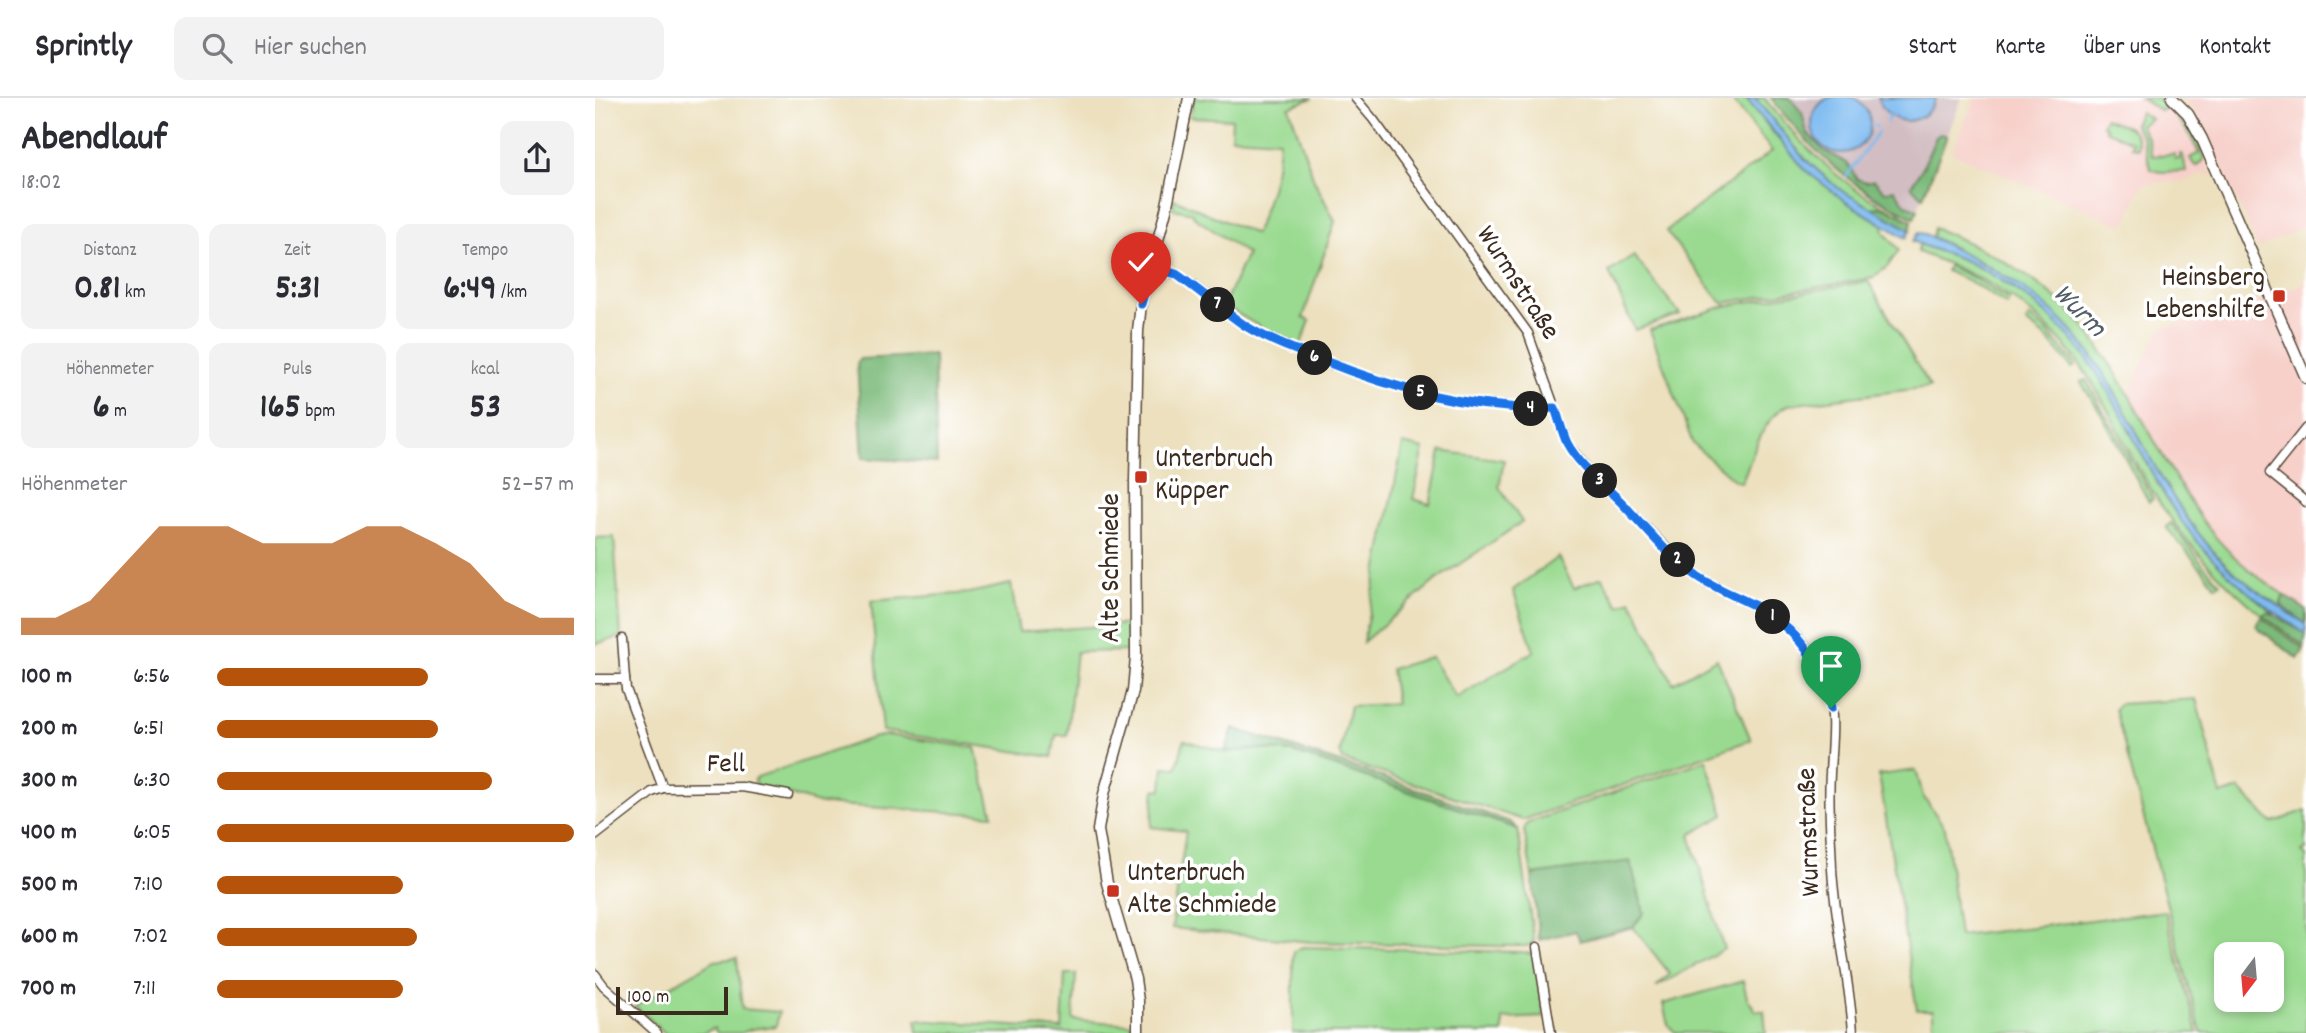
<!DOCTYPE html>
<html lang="de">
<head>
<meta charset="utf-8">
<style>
	:root { --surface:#fff; --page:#f2f2f3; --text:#2b2b33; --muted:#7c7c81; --line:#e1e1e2; --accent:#b45309 }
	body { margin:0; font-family:Dekko,sans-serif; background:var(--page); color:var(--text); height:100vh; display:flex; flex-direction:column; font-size:26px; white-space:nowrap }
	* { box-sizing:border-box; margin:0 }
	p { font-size:23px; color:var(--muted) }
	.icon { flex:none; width:38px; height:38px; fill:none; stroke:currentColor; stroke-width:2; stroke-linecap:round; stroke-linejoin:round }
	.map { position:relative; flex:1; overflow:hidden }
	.side { display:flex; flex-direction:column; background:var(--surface); width:595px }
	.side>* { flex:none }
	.needle { width:46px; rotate:196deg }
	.buttons { position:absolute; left:1619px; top:844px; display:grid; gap:14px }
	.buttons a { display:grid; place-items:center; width:70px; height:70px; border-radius:14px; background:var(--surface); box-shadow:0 4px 10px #0003; font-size:35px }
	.scale { position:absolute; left:21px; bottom:18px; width:112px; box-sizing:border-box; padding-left:7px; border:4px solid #3b2a1e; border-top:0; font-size:19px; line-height:24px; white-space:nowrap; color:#3b2a1e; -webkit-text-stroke:5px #fff; paint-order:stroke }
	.pin { position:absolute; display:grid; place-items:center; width:60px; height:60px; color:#fff; margin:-72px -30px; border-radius:50% 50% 50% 0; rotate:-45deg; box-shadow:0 0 7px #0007 }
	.pin .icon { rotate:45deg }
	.km { position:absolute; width:35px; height:35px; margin:-18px; border-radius:50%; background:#222; color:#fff; font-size:19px; line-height:35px; text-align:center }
	.round { display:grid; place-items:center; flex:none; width:74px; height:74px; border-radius:14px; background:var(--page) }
	.headline { display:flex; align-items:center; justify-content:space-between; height:119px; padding:0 21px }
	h1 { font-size:38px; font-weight:700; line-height:52px }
	.stats { display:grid; grid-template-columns:repeat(3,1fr); gap:10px; height:119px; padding:7px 21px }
	.stats div { display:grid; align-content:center; border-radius:14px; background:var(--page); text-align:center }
	.stats b { font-size:35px; font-weight:700 }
	.stats small { font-size:19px; font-weight:400 }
	.stats p { font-size:19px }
	.chart { height:196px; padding:14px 21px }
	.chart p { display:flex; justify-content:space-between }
	.chart svg { width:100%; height:126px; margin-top:7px; fill:var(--accent); opacity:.7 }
	ul { padding:0 21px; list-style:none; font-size:23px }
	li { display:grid; grid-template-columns:112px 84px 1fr; align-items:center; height:52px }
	li i { height:18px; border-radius:9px; background:var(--accent) }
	header { display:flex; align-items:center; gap:42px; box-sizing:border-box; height:98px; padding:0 35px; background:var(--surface); border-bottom:2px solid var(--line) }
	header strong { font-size:33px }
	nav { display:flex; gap:38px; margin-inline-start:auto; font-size:24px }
	.search { width:490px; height:63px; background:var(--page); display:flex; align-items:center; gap:18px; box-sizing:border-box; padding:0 24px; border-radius:14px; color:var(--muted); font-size:26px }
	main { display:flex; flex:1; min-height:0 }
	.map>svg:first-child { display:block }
	.built { fill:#f7d0ca }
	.industrial { fill:#d2bec2 }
	.green { fill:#9ada90; stroke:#6a8257; stroke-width:2; fill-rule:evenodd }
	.forest { fill:#7bba7a; stroke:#5b724c; stroke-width:2 }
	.water { fill:#7ebbf1; stroke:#5c7288; stroke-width:2 }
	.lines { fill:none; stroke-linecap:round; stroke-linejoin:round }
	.stream { stroke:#7ebbf1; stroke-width:2.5 }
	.minor-casing { stroke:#564536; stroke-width:11 }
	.tertiary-casing { stroke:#564536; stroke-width:13 }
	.minor { stroke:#fff; stroke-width:8 }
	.tertiary { stroke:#fff; stroke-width:10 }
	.route-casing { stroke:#fff; stroke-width:14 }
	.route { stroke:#1a73e8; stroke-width:9 }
	.poi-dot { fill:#c8321e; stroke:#fff; stroke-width:2.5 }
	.labels { text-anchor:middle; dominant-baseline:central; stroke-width:7; stroke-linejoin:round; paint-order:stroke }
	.poi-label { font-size:28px; fill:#3b2a1e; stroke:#fff; text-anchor:start }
	.street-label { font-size:28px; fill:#3b2a1e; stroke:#fff }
	.water-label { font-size:30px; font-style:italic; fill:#525d68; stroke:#fff }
</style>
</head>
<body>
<header>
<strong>Sprintly</strong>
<div class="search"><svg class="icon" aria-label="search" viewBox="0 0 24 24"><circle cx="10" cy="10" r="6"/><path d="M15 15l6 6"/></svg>Hier suchen</div>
<nav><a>Start</a><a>Karte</a><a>Über uns</a><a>Kontakt</a></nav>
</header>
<main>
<section class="side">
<div class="headline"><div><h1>Abendlauf</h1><p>18:02</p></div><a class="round"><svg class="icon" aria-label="share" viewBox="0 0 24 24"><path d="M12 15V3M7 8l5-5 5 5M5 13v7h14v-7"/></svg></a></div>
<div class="stats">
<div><p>Distanz</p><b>0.81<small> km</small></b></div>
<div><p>Zeit</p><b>5:31</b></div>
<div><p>Tempo</p><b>6:49<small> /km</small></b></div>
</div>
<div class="stats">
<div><p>Höhenmeter</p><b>6<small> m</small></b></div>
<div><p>Puls</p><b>165<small> bpm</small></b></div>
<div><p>kcal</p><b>53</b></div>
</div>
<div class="chart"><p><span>Höhenmeter</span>52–57 m</p>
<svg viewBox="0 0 160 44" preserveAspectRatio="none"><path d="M0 44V38L10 38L20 32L30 19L40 6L50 6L60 6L70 12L80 12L90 12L100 6L110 6L120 12L130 19L140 32L150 38L160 38V44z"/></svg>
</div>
<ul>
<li><b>100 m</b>6:56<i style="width:59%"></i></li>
<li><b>200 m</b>6:51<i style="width:62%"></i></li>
<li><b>300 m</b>6:30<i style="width:77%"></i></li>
<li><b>400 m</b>6:05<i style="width:100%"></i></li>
<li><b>500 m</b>7:10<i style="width:52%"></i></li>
<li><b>600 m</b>7:02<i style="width:56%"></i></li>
<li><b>700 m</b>7:11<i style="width:52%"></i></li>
</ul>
</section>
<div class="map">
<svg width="1711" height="935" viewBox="0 0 1711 935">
	<rect width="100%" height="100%" fill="#fff"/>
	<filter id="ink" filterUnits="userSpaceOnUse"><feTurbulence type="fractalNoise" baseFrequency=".0143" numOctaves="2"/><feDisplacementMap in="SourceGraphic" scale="14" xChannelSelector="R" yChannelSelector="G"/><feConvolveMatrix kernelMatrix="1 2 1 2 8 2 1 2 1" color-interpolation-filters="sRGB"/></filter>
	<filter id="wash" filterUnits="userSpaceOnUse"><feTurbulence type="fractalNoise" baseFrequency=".00686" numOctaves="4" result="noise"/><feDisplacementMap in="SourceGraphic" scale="28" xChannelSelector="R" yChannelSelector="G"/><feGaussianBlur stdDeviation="1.57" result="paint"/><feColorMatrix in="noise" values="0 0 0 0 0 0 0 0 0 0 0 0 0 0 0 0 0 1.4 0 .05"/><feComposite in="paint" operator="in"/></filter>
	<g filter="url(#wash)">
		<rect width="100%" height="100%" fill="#ece0be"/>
		<g class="built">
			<polygon points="1380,0 1568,0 1596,29 1617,78 1609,76 1589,83 1553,85 1547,88 1529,128 1357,55"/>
			<polygon points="1588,0 1711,0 1711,128 1663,150 1606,22"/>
			<polygon points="1711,184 1711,512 1659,477 1633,454 1609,425 1583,386 1534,297 1557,245 1567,230 1655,208"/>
		</g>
		<polygon class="industrial" points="1176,0 1367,0 1319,120 1279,101 1249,78 1217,50"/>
		<g class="green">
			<path d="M 599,0 L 718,0 L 694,9 L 719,82 L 740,123 L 708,220 L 715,223 L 705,248 C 678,236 653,224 629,206 L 652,156 L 599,119 L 598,115 L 578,111 L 579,101 L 660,136 C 672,106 683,74 684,42 L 636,39 L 637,21 L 595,19 Z"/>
			<polygon points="1136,0 1151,0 1184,42 1251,104 1288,127 1289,134 1304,152 1292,169 1277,180 1127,205 1071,133 1177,53"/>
			<path d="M 1160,0 L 1169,0 C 1204,43 1240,83 1290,109 L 1275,110 L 1247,93 L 1231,80 L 1209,60 Z"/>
			<path d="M 1545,0 C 1552,0 1562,0 1568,1 C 1586,9 1604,43 1609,61 L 1602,68 L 1599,67 L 1595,60 L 1604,55 C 1595,36 1586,22 1571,8 L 1566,13 Z"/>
			<polygon points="1545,14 1556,21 1545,27 1553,41 1557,58 1579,56 1580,61 1585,61 1585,56 1588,57 1591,73 1565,74 1556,71 1547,38 1539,26"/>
			<path d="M 1510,20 C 1525,27 1545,28 1543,50 L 1536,49 L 1538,44 L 1510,32 L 1511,29 L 1507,27 Z"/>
			<path d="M 1339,130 C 1393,151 1451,184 1489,228 C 1500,242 1509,258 1519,272 C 1550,322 1574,375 1608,423 C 1630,454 1658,477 1689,497 L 1686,505 L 1691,512 C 1677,502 1661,493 1648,482 C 1615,455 1590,418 1568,383 C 1536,330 1514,270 1470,226 C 1432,188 1385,162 1337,139 Z"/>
			<path d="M 1324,146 C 1340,153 1358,157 1374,164 C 1407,180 1439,203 1465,228 C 1513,275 1539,348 1574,405 C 1602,448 1640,485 1680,516 L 1673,514 L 1667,517 C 1619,477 1578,431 1547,376 C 1522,333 1503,285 1470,248 C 1428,200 1382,176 1323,154 Z"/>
			<polygon points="1039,158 1085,216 1040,232 1014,174"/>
			<polygon points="1353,168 1373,177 1414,202 1412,207 1376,184 1351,173"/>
			<path d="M 1273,183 L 1335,289 L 1193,307 C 1166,320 1158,360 1146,385 L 1139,382 L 1098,346 L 1055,232 L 1130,208 Z"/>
			<polygon points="1435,219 1452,233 1481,267 1477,270 1454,242 1431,224"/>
			<polygon points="1491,282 1558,401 1554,404 1506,315 1486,284"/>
			<polygon points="808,346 829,351 818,401 835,406 846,353 909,362 904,389 927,424 841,482 768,544"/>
			<polygon points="1576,425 1609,468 1625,485 1621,488 1571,429"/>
			<polygon points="19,439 26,539 0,546 0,440"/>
			<polygon points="963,459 979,490 1007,479 1024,508 1036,502 1078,585 1122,561 1156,642 928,722 748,662 745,654 755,608 801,606 796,571 836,559 861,600 939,553 918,492"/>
			<polygon points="416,486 424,534 536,526 535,553 481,554 472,637 461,637 457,659 288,633 276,503 374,495"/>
			<path d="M 1601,601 L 1626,697 L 1644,691 L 1677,725 L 1711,712 L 1711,752 L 1707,754 L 1711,758 L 1711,935 L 1606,935 L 1605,931 L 1520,611 L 1524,606 ZM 1631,856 L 1676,856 L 1676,901 L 1631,901 Z"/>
			<polygon points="292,637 380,650 398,717 226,706 161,687 159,682 162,679 277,640"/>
			<polygon points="589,642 630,654 663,651 698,654 923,731 939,844 932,848 905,848 716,844 577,830 591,733 556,729 560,692 567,691 569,669 582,670"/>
			<polygon points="1111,662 1129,717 1095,737 1129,851 1061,889 1075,876 1038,829 1049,815 1035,764 937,777 929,732 932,726 938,723"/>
			<polygon points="1321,672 1328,698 1350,730 1364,838 1570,813 1603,935 1338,935 1338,912 1322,912 1284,677"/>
			<polygon points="707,849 927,854 938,856 941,862 949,919 908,921 908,935 698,935 698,860 699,854"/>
			<polygon points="142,860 147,911 184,914 181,928 157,931 146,935 122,935 119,930 109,935 70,935 40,908 120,863"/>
			<polygon points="470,876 481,876 478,922 537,926 536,935 322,935 321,922 467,931"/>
			<polygon points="1148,883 1152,900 1161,913 1169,913 1171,935 1081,935 1073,927 1068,906"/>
		</g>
		<g class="forest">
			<path d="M 1176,0 L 1195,0 L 1207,15 L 1212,35 L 1229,53 L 1252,65 L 1262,81 L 1271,84 L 1279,82 L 1290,94 L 1299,91 L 1311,107 L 1323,112 L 1319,120 C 1256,90 1218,55 1176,0 Z"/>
			<polygon points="1345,36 1352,38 1328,99 1316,88 1328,69 1341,39"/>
			<polygon points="1290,109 1317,123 1315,132 1275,110"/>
			<polygon points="339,257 342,365 268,360 262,265 265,261"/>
			<polygon points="1689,497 1711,512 1711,526 1687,508 1686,504"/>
			<polygon points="1673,514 1711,536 1709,548 1667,517"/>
			<polygon points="1666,519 1709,551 1703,561 1663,530 1661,527"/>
			<polygon points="638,630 766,672 915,724 923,731 698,654 663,651 630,654"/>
			<polygon points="1035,763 1049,815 1038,829 985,843 981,833 944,842 937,777"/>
		</g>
		<g class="water">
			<circle cx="1246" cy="26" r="29"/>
			<polygon points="1151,0 1160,0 1209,60 1231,80 1247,93 1315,132 1311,140 1251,104 1210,72"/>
			<path d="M 1283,0 L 1341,0 C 1330,30 1294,31 1283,0 Z"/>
			<path d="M 1323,135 L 1330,136 C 1381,162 1432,185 1472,228 C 1513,272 1537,328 1567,381 C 1588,417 1616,457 1650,483 C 1669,499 1690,512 1711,526 L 1711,536 C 1657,501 1608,460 1574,404 C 1539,348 1512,274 1464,228 C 1438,202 1406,180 1373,164 C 1355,155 1336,152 1318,143 Z"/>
		</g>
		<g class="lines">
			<g class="stream">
				<polyline points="1292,24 1294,17"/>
				<polyline points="1276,26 1282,29"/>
				<polyline points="1251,79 1283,34"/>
			</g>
		</g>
	</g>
	<g filter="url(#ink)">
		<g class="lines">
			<g class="minor-casing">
				<g id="minor">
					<path d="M 760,0 L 778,21 L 933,235 L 973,347 L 993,371 L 1094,473 C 1129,497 1174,508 1203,540 C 1217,555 1229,575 1234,595 C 1240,622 1236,648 1235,675 C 1233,707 1236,739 1237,771 C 1240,826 1255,880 1258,935"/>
					<path d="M 556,169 C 594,175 619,207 649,227 C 672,241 697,251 722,261 C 798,290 878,313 960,310"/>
					<polyline points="1711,330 1675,375 1711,404"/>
					<polyline points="27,541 30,581"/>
					<polyline points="0,581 30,581 31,591 68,690 57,694 0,738"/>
					<polyline points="68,690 147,689 193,697"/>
					<polyline points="942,849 956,935"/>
					<polyline points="0,876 9,888 62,935"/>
				</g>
			</g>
			<g class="tertiary-casing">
				<g id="tertiary">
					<polyline points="1577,0 1593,16 1607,41 1711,280"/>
					<polyline points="543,935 543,903 540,881 512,785 503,732 509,696 538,593 541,559 540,383 543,233 546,206 571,112 594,0"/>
				</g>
			</g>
			<use href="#minor" class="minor"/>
			<use href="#tertiary" class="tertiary"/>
		</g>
	</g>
	<g class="lines" filter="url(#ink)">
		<g class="route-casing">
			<path id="route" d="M 546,206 L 556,169 L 581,176 C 604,192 626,211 649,227 C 673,242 700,252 727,262 C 801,292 879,313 960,310 C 964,321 967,334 972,345 C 983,366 1009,387 1026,404 C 1049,428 1071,456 1098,475 C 1118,490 1142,498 1164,510 C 1202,532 1229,566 1236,610"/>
		</g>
		<use href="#route" class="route"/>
	</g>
	<g class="poi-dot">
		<rect x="1677" y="191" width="14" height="14" rx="3.5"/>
		<rect x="539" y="372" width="14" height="14" rx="3.5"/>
		<rect x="511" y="786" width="14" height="14" rx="3.5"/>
	</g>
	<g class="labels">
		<g class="poi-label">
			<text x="1670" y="182" text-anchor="end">Heinsberg<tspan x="1670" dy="32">Lebenshilfe</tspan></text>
			<text x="560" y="363">Unterbruch<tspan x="560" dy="32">Küpper</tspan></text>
			<text x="532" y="777">Unterbruch<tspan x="532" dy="32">Alte Schmiede</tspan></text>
		</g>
		<g class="street-label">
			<text transform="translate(921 186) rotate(57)">Wurmstraße</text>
			<text transform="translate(518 470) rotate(-90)">Alte Schmiede</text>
			<text transform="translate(131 668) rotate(1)">Fell</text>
			<text transform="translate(1216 734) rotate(-92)">Wurmstraße</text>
		</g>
		<g class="water-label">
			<text transform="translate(1483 214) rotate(45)">Wurm</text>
		</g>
	</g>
</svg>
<div class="buttons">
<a><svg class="needle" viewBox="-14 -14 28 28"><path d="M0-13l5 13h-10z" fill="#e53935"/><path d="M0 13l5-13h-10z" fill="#7c7c81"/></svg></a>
</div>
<div class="scale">100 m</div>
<div class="pin" style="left:1236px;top:610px;background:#1e9e55"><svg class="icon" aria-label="arrive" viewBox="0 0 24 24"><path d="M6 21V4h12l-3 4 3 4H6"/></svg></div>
<div class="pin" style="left:546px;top:206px;background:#d93025"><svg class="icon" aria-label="check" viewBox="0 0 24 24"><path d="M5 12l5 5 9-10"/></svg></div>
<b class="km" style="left:1178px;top:519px">1</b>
<b class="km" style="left:1083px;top:462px">2</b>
<b class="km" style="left:1005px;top:383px">3</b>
<b class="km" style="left:936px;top:311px">4</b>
<b class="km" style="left:826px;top:295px">5</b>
<b class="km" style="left:720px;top:260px">6</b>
<b class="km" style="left:623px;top:207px">7</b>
</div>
</main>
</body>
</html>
